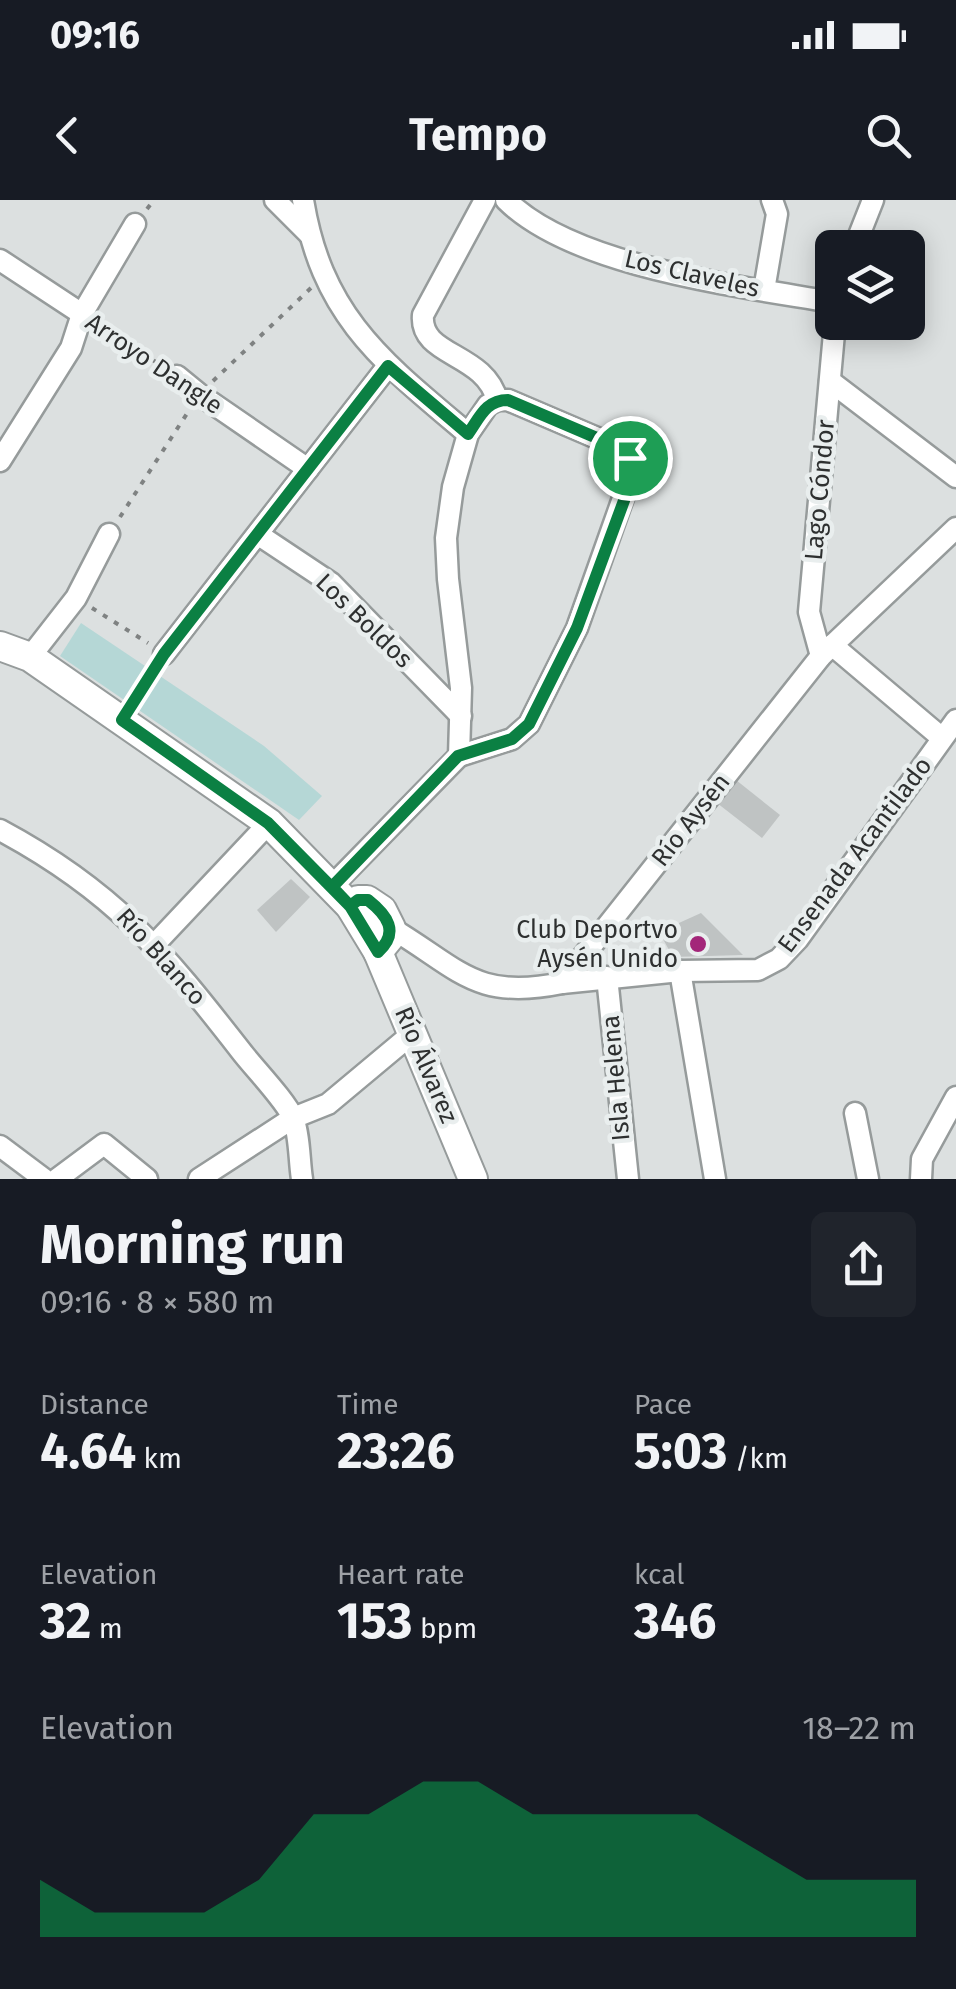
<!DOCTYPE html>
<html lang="en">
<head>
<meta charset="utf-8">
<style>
	:root { --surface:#171b24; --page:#20242c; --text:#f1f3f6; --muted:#9ea1a6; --accent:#0b8043 }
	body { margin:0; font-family:"Fira Sans",sans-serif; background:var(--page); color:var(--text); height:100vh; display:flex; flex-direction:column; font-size:38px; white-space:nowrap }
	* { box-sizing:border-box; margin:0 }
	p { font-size:32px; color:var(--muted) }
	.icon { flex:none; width:55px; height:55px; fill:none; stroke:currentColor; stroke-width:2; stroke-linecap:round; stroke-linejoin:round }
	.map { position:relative; height:979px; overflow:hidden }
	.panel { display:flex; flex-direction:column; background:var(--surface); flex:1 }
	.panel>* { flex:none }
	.tools { position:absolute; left:815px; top:30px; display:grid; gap:20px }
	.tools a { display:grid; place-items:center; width:110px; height:110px; border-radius:15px; background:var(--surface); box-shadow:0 5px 25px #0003; font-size:50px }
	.pin { position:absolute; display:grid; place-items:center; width:85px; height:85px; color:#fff; margin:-42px; border:5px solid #fff; border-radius:50%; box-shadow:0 2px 10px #0007 }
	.round { display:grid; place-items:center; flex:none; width:105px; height:105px; border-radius:15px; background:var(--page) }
	.headline { display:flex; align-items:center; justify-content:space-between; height:170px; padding:0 40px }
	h1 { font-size:55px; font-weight:700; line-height:75px }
	.metrics { display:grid; grid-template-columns:repeat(3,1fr); gap:15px; height:170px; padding:10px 40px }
	.metrics div { display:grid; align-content:center }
	.metrics b { font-size:50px; font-weight:700 }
	.metrics small { font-size:28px; font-weight:400 }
	.metrics p { font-size:28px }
	.chart { height:280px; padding:20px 40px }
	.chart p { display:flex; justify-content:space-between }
	.chart svg { width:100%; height:180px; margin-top:10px; fill:var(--accent); opacity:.7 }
	.status { display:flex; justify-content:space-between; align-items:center; height:70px; padding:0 50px; background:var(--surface); direction:ltr }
	.status svg { height:28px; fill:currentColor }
	header { display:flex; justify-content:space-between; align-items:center; height:130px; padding:0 40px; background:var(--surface); font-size:45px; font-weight:700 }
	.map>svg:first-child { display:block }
	.green { fill:#b5d7d6 }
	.building { fill:#bfc3c3 }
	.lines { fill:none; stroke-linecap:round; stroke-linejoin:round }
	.street-casing { stroke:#969b9b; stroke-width:25 }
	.secondary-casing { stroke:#969b9b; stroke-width:32 }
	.path { stroke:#7f8282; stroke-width:4; stroke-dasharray:5 8; stroke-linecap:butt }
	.street { stroke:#fff; stroke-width:20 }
	.secondary { stroke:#fff; stroke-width:28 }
	.route-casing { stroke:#fff; stroke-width:20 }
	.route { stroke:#0b8043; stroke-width:12 }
	.poi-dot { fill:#a32679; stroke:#e9eeee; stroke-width:4 }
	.labels { text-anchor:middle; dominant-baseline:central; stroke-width:9; stroke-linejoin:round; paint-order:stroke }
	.street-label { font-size:25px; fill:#2e3030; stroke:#e9eeee }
	.poi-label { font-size:25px; fill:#2e3030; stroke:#e9eeee; text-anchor:end }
</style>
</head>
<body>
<div class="status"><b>09:16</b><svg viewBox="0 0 49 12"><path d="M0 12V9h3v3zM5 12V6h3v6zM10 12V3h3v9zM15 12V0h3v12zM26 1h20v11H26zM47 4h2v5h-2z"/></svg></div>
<header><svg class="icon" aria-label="back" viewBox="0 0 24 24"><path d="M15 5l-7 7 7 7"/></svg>Tempo<svg class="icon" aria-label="search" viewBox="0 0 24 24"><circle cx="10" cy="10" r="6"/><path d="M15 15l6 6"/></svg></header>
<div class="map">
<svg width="956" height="979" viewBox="0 0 956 979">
	<rect width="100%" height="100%" fill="#dce0e0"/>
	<polygon class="green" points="81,423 264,546 322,596 299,620 60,456"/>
	<g class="building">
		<polygon points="736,580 780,615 762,638 717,603"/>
		<polygon points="291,679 310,697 276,732 257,710"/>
		<polygon points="701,713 743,755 673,757 659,732"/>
	</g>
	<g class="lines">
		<g class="street-casing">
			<g id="street">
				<polyline points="275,0 309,34"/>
				<path d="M 303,0 C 322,117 383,162 468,234"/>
				<path d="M 506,0 C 574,67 739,86 832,102"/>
				<polyline points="854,48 873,0"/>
				<polyline points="0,60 82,114"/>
				<polyline points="764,90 777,14 772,0"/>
				<polyline points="177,176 199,194 308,269"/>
				<polyline points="830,181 956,277"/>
				<polyline points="0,261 71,148 82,114 135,24"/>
				<polyline points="259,335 331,383 461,516"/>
				<polyline points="832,445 942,538"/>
				<polyline points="164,454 388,166"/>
				<polyline points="821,456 809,412 835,122"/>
				<polyline points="30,457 76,398 109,334"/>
				<polyline points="459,556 512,539 529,524 577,428 633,270 630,258 611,244 508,200 497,200"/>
				<path d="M 0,630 C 114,691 163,751 241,851 C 254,868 286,901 293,918 C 300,935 299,961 302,979"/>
				<path d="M 331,687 L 459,556 L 461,488 L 448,379 L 446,338 L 453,287 L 468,234 L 488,205 L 497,200 C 485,152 419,157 423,115 L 485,0"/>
				<path d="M 391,728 C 460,769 475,801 562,783 L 821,456 L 956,328"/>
				<polyline points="155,744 269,623"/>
				<polyline points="680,771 715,979"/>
				<polyline points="607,777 628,979"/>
				<polyline points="562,783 680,771 758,770 779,759 798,739 956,520"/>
				<polyline points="855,913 868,979"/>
				<polyline points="0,946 44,979"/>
				<polyline points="57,979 104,944 147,979"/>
				<polyline points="199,979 293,918 328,904 413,833"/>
				<polyline points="921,979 922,959 956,897"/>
			</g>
		</g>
		<g class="secondary-casing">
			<g id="secondary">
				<polyline points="0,446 30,457 269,623 350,706 378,752 473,979"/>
				<polyline points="350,706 358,700 367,700 382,710 391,728 391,736 378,752"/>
			</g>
		</g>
		<g class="path">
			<polyline points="147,9 154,0"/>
			<polyline points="99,125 162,166"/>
			<polyline points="213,181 311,88"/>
			<polyline points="120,317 188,212"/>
			<polyline points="92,408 148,443"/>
			<polyline points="134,501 153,471"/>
		</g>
		<use href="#street" class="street"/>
		<use href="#secondary" class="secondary"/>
	</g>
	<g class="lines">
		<g class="route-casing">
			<path id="route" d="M 630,258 L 633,270 L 629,287 L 577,428 L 529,524 L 512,539 L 458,556 L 332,687 L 350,706 L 358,700 L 368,700 C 387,715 400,732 378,752 L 350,706 L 268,623 L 122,520 L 164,454 L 388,166 L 468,234 C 480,217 486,200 508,200 L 611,244 L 630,258"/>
		</g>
		<use href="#route" class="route"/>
	</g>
	<circle class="poi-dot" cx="698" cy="744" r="10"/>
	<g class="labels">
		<g class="street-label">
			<text transform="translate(692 74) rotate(13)">Los Claveles</text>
			<text transform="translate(154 164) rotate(34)">Arroyo Dangle</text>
			<text transform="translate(820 290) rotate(-85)">Lago Cóndor</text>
			<text transform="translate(364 421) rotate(44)">Los Boldos</text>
			<text transform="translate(691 620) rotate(-52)">Río Aysén</text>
			<text transform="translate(855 655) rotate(-53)">Ensenada Acantilado</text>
			<text transform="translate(161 757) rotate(48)">Río Blanco</text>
			<text transform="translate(426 865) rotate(67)">Río Álvarez</text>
			<text transform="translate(616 878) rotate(-95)">Isla Helena</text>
		</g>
		<g class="poi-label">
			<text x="678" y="730">Club Deportvo<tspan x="678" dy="29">Aysén Unido</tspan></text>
		</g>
	</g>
</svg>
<div class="tools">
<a><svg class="icon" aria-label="layers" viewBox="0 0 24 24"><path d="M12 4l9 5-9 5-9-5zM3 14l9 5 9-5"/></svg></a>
</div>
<div class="pin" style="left:630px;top:258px;background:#1e9e55"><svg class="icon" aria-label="arrive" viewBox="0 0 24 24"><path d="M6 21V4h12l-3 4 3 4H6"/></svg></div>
</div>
<section class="panel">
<div class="headline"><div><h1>Morning run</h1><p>09:16 · 8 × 580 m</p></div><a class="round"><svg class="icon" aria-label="share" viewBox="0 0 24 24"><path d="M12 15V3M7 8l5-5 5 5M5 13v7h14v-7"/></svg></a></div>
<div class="metrics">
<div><p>Distance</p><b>4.64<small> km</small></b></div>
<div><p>Time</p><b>23:26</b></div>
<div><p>Pace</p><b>5:03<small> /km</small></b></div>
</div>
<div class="metrics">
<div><p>Elevation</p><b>32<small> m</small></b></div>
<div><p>Heart rate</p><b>153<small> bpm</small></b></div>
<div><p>kcal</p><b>346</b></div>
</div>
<div class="chart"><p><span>Elevation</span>18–22 m</p>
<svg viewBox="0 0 160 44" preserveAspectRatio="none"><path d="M0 44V30L10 38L20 38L30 38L40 30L50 14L60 14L70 6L80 6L90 14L100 14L110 14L120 14L130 22L140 30L150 30L160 30V44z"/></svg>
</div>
</section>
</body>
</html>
